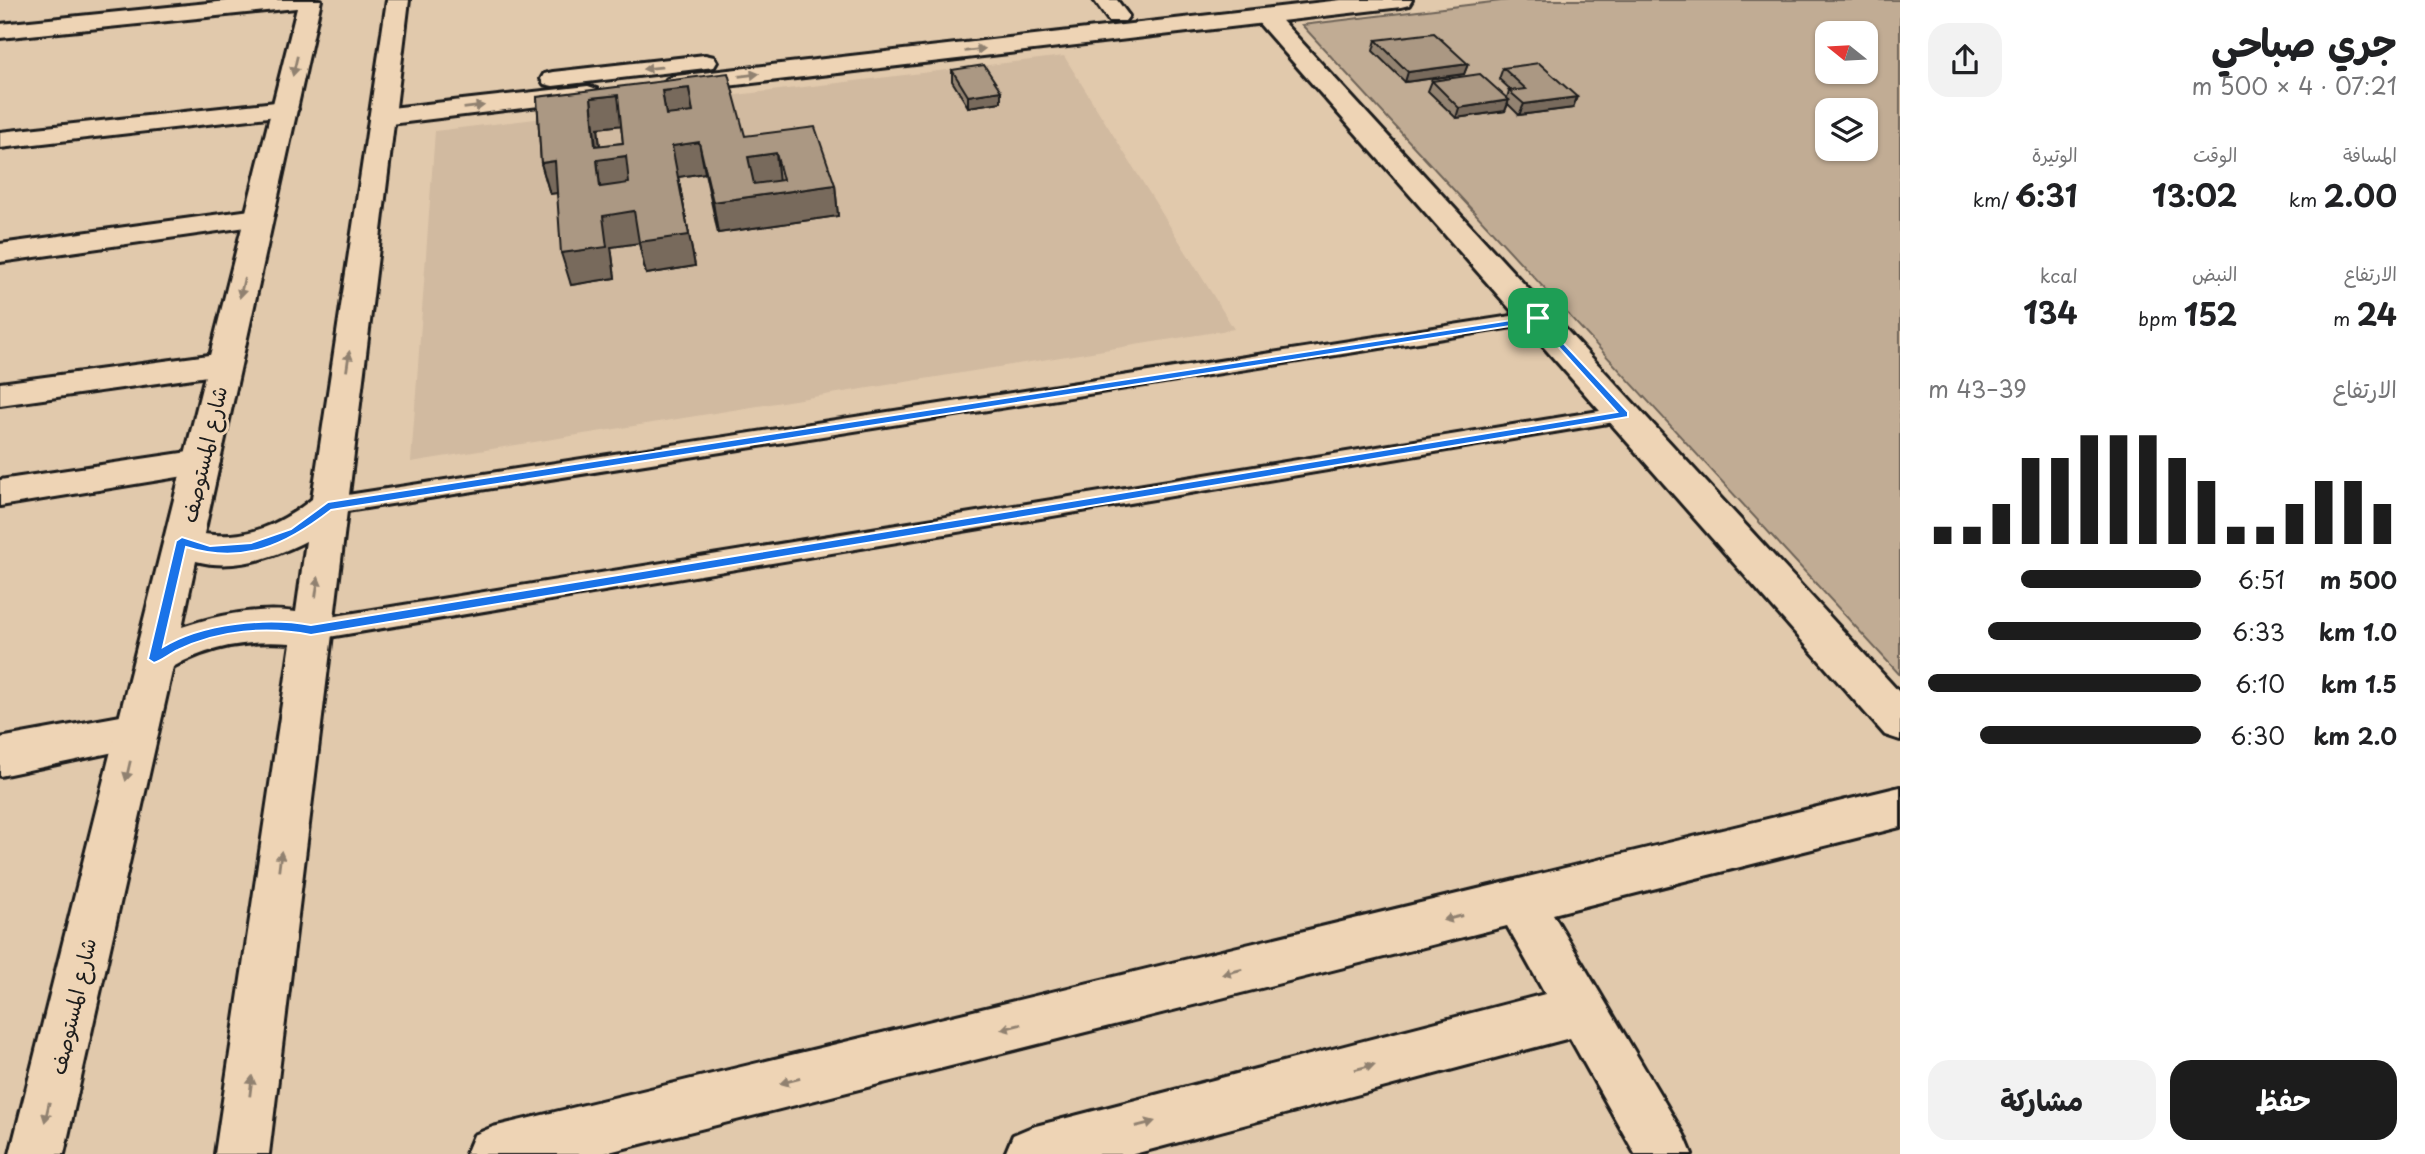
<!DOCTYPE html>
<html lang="ar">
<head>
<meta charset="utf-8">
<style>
	:root { --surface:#fff; --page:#f2f2f2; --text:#202124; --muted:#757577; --accent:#1c1c1c }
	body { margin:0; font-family:"Playpen Sans","Playpen Sans Arabic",sans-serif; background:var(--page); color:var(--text); direction:rtl; height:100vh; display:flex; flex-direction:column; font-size:26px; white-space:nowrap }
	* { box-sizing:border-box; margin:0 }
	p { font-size:23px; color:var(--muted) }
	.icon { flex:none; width:38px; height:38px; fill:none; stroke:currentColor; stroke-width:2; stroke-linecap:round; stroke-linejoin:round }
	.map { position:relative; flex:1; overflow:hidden; direction:ltr }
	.side { display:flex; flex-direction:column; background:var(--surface); width:525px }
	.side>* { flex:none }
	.needle { width:46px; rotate:288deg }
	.tools { position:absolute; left:1815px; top:21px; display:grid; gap:14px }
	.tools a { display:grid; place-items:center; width:63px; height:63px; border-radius:14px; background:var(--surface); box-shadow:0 2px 5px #0004; font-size:35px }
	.pin { position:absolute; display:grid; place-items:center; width:60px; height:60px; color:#fff; margin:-30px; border-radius:14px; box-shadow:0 4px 10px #0006 }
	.round { display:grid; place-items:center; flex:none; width:74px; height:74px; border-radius:21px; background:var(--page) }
	.head { display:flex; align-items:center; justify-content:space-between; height:119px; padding:0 28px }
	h1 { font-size:38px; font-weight:700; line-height:52px }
	.figures { display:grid; grid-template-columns:repeat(3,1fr); gap:10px; height:119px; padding:7px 28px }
	.figures div { display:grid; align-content:center }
	.figures b { font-size:30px; font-weight:700 }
	.figures small { font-size:19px; font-weight:400 }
	.figures p { font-size:19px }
	.chart { height:196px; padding:14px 28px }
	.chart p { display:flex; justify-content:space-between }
	.chart svg { width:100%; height:126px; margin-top:7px; stroke:var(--accent); stroke-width:6 }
	.action { display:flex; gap:14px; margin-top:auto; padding:14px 28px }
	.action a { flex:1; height:80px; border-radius:21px; background:var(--accent); color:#fff; font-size:28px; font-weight:700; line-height:80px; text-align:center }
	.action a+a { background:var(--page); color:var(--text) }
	ul { padding:0 28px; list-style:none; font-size:23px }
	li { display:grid; grid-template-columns:112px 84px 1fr; align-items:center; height:52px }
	li i { height:18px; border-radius:9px; background:var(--accent) }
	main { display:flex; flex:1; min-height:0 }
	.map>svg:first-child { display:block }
	.built { fill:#d1baa0 }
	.green { fill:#c1ac94; stroke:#6e6458; stroke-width:2; fill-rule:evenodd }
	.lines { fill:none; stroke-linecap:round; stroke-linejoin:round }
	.service-casing { stroke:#1c1c1c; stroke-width:6 }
	.minor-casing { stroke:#1c1c1c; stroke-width:6 }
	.tertiary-casing { stroke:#1c1c1c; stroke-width:6 }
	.secondary-casing { stroke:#1c1c1c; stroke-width:6 }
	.service { fill:#eed4b5; fill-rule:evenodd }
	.minor { fill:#eed4b5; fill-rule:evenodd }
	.tertiary { fill:#eed4b5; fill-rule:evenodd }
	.secondary { fill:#eed4b5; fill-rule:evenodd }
	.wall { fill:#938371; stroke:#1c1c1c; stroke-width:2; fill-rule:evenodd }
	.shaded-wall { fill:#786a5c; stroke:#1c1c1c; stroke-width:2 }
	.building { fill:#ab9883; stroke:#1c1c1c; stroke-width:2; fill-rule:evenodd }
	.oneway { fill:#908170 }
	.route { fill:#1a73e8; stroke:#fff; stroke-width:2; fill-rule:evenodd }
	.labels { text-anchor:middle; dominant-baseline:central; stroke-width:6; stroke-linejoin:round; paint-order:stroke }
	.street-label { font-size:21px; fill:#1c1c1c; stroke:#eed4b5 }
</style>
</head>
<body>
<main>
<section class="side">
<div class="head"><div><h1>جري صباحي</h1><p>07:21 · 4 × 500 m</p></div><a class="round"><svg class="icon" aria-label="share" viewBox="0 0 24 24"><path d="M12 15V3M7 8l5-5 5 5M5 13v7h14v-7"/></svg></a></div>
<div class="figures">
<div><p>المسافة</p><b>2.00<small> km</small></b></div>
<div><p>الوقت</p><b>13:02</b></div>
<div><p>الوتيرة</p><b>6:31<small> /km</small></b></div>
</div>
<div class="figures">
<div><p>الارتفاع</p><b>24<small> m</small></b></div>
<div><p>النبض</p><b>152<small> bpm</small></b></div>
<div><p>kcal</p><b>134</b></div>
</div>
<div class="chart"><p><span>الارتفاع</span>39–43 m</p>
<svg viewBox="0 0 160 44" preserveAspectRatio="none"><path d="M5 44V38M15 44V38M25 44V30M35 44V14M45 44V14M55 44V6M65 44V6M75 44V6M85 44V14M95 44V22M105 44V38M115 44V38M125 44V30M135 44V22M145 44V22M155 44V30"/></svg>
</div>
<ul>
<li><b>500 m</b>6:51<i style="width:66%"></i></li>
<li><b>1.0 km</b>6:33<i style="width:78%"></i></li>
<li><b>1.5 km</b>6:10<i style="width:100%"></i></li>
<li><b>2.0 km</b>6:30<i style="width:81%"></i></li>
</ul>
<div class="action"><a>حفظ</a><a>مشاركة</a></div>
</section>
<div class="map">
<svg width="1900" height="1154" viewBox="0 0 1900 1154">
	<rect width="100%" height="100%" fill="#e1c9ac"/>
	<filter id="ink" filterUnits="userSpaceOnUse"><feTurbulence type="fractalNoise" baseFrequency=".0143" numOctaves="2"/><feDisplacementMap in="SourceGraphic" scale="14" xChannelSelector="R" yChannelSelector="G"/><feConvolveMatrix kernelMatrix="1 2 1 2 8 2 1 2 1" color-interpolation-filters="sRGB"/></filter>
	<g filter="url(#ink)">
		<polygon class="built" points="1064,56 1234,329 411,462 435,131"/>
		<path class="green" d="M 1509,0 L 1900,0 L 1900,675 L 1302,25 ZM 1827,33 L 1866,33 L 1866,72 L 1827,72 ZM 1827,110 L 1866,110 L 1866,149 L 1827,149 Z"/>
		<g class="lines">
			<g class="service-casing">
				<g id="service">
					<polygon points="1538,312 1545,314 1548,318 1545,322 328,514 320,512 316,506 320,500 328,498"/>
					<polygon points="1624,407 1632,409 1635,414 1632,419 311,640 302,637 298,630 302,623 311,620"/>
				</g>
			</g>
			<g class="minor-casing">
				<g id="minor">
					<polygon points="238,0 317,0 314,5 306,7 0,38 0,24"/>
					<polygon points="1094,0 1117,0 1129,16 1125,21 1109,21"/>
					<polygon points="1265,9 1273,11 1900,693 1900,740 1885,735 1257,21 1253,16 1257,11"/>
					<polygon points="285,101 294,104 298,109 294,114 0,148 0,132"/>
					<polygon points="258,209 268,212 272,218 268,224 0,262 0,244"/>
					<polygon points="224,353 236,356 240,364 236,372 0,405 0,383"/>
					<polygon points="202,450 215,453 220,462 215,471 0,506 0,480"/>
					<polygon points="137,713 152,718 158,731 152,744 0,776 0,738"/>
					<polygon points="1900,787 1900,827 1553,914 1684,1135 1692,1154 1635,1154 1570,1038 1134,1154 1005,1154 1013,1135 1032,1127 1545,994 1507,926 601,1154 466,1154 474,1135 493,1127"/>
				</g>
			</g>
			<g class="tertiary-casing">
				<g id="tertiary">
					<polygon points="1341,0 1412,0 1409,5 1401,7 676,92 667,89 663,84 667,79 676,76"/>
					<polygon points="705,55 714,57 717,62 714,67 553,86 544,84 541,79 544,74 553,72"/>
					<polygon points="588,86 597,89 601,94 597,99 382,125 373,123 369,117 373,111 382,109"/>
				</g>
			</g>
			<g class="secondary-casing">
				<path id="secondary" d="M 299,0 L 321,0 L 204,534 C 247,540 280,525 312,499 L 387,0 L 409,0 L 269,1154 L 215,1154 L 291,643 C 248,640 210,646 173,667 L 64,1154 L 10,1154 ZM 306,541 L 296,612 C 256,607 219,615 182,627 L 196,561 C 234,571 273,558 306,541 Z"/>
			</g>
			<use href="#service" class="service"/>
			<use href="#minor" class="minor"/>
			<use href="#tertiary" class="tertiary"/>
			<use href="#secondary" class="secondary"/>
		</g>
		<g class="wall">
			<polygon points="1376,40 1468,64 1464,74 1405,82 1373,51"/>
			<polygon points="1503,68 1573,108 1519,115 1508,104 1505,111 1456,118 1428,91 1432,81 1507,98 1509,91 1512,91 1499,79"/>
			<polygon points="952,70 1001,91 1001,102 968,107 952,81"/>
			<path d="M 537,97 L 745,136 L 835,185 L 838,216 L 718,233 L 705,173 L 678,177 L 695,266 L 646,274 L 639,243 L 611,247 L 615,278 L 571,285 L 557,193 L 550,194 L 541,163 ZM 621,125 L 623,143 L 600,146 L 598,128 Z"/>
		</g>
		<g class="shaded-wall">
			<polygon points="1468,64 1464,74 1405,82 1408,72"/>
			<polygon points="689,88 694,118 666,115 662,91"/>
			<polygon points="1001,91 1001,102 968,107 968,96"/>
			<polygon points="618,95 624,125 598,128 601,159 626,156 633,187 608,215 672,146 699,142 705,173 678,177 695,266 646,274 639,243 611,247 615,278 571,285 561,253 600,187 591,98"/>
			<polygon points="1577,97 1573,108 1519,115 1524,104"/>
			<polygon points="1509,100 1505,111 1456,118 1459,108"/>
			<polygon points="776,153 779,184 752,187 748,157"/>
			<polygon points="555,161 564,192 550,194 541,163"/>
			<polygon points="835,185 838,216 718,233 713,202"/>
		</g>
		<g class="building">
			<polygon points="1434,33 1468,64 1408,72 1376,40"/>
			<polygon points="1539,63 1577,97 1524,104 1509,91 1526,89 1503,68"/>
			<polygon points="984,65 1001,91 968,96 952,70"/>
			<path d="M 728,73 L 745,136 L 815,127 L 835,185 L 713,202 L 699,142 L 672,146 L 689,235 L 639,242 L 634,211 L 603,216 L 607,247 L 561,253 L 555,161 L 541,163 L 537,97 ZM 689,88 L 693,112 L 666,115 L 662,91 ZM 618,95 L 623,143 L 595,146 L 591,98 ZM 776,153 L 783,180 L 754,184 L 748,157 ZM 626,156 L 629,183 L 600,187 L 597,160 Z"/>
			<polygon points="1480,74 1509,100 1459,108 1432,81"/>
		</g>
		<defs><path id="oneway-solid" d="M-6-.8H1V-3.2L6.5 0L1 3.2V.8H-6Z" transform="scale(1.75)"/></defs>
		<g class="oneway">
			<use href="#oneway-solid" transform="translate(975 50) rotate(-7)"/>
			<use href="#oneway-solid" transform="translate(295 66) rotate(103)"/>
			<use href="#oneway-solid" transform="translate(653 68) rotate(174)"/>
			<use href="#oneway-solid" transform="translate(749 75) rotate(-7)"/>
			<use href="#oneway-solid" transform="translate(474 107) rotate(-7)"/>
			<use href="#oneway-solid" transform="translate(242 288) rotate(103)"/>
			<use href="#oneway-solid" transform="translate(348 361) rotate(-82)"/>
			<use href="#oneway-solid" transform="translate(317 587) rotate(-82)"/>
			<use href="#oneway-solid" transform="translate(128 771) rotate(103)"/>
			<use href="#oneway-solid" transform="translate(280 861) rotate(-83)"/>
			<use href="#oneway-solid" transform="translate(1453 918) rotate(166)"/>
			<use href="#oneway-solid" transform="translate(1232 972) rotate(166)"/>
			<use href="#oneway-solid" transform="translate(1011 1027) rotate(166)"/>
			<use href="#oneway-solid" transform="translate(1365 1067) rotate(-15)"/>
			<use href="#oneway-solid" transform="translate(790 1081) rotate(166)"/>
			<use href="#oneway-solid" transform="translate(251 1086) rotate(-83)"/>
			<use href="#oneway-solid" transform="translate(47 1112) rotate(103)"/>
			<use href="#oneway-solid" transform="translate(1145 1124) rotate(-15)"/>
		</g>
	</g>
	<path class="route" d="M 1538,316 L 1628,412 L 1628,417 L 311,635 C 268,626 218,630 178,650 C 169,654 163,660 154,663 L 148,659 L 176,541 L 182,537 L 210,546 L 251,543 L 291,529 L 328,502 ZM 1536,322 L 1617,412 L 311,625 C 267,617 202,623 163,647 L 186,547 C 243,565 286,545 331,510 Z"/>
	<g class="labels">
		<g class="street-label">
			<text transform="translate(203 454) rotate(-77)">شارع المستوصف</text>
			<text transform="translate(72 1006) rotate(-77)">شارع المستوصف</text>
		</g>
	</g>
</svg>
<div class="tools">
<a><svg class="needle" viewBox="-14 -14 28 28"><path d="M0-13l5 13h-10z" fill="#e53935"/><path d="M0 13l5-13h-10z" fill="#757577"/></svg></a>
<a><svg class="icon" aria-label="layers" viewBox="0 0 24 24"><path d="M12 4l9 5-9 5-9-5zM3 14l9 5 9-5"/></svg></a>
</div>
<div class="pin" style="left:1538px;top:318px;background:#1e9e55"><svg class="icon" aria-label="arrive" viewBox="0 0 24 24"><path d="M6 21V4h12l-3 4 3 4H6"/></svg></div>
</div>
</main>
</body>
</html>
